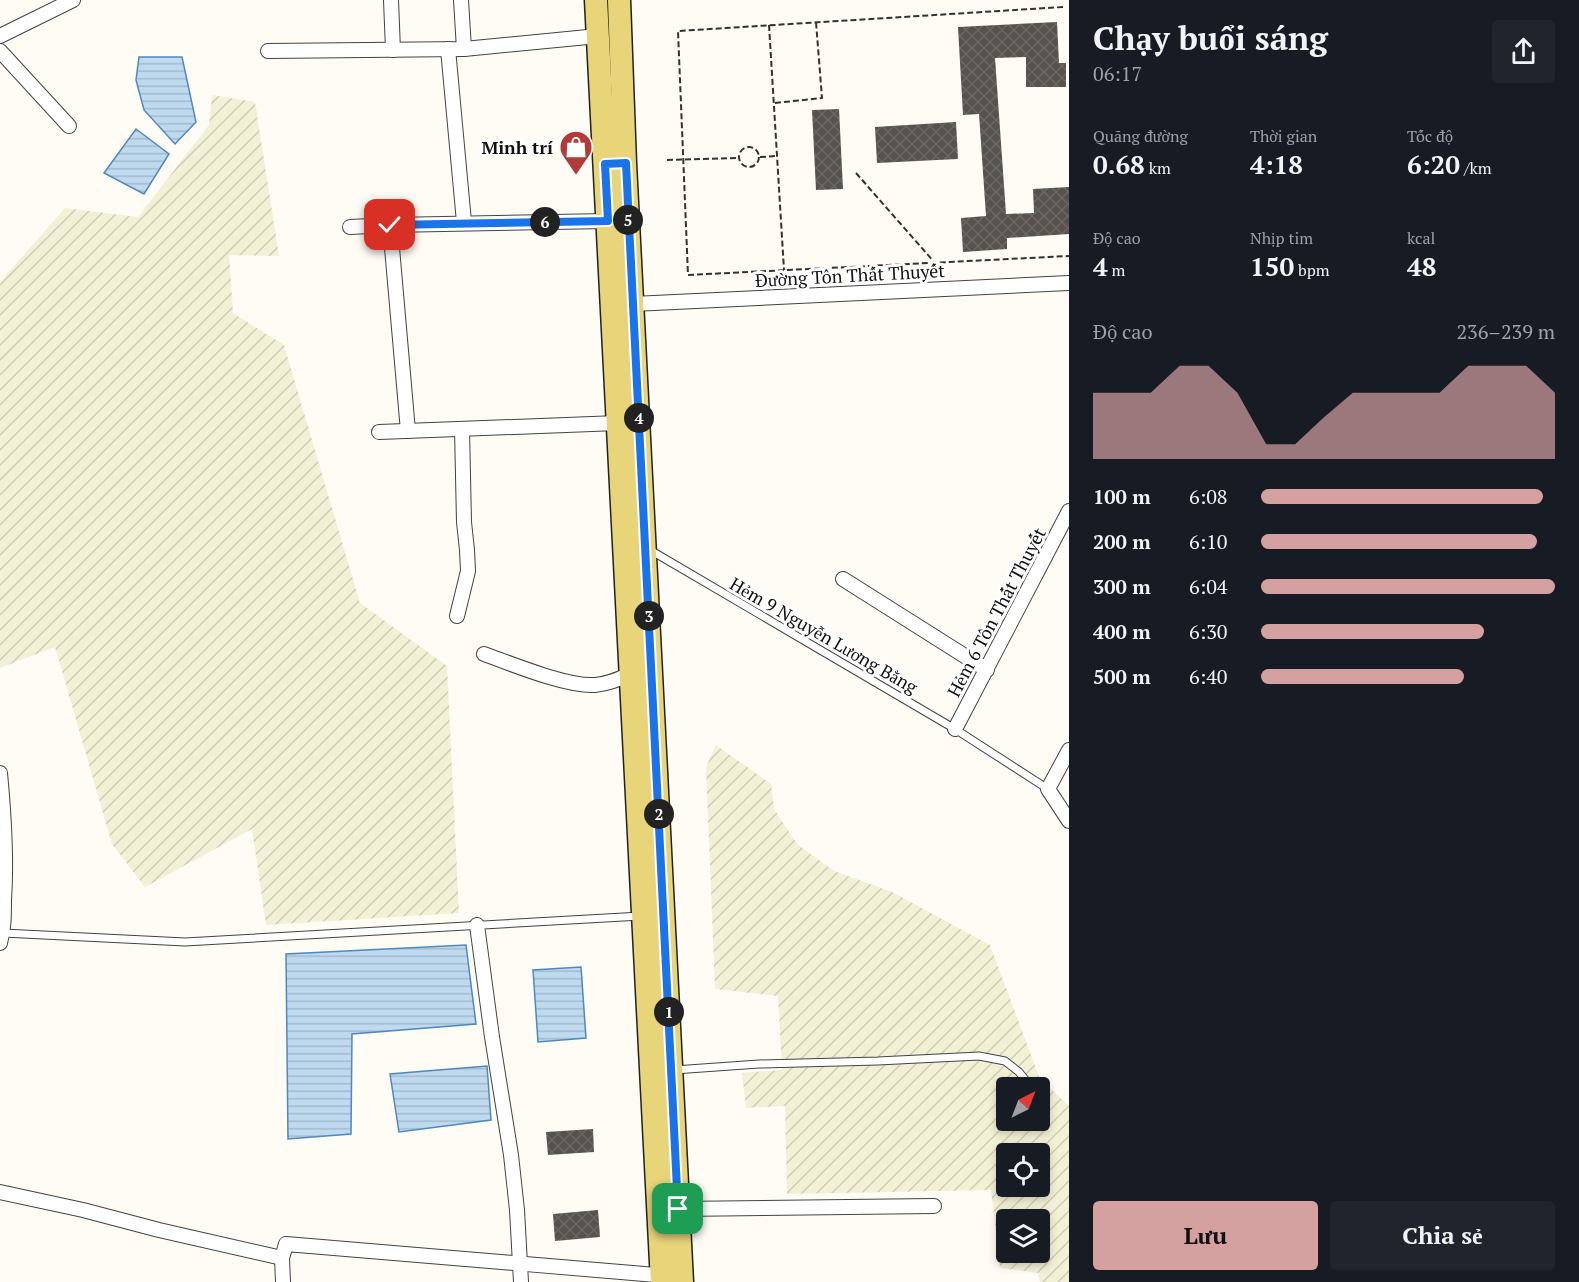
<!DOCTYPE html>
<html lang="vi">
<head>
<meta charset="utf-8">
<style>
	:root { --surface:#171b24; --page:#20242c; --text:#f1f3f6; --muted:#9ea1a6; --accent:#d4a0a0 }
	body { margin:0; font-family:"PT Serif",serif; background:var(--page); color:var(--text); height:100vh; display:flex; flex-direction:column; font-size:22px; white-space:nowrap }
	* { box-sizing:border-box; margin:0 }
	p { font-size:20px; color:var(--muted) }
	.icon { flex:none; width:33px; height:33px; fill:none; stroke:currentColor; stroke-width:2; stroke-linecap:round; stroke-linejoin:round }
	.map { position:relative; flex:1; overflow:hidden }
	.panel { display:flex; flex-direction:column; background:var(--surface); width:510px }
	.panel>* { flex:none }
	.needle { width:39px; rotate:42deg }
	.buttons { position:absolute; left:996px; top:1077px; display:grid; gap:12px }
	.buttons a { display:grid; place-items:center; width:54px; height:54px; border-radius:6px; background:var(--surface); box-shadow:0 3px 9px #0003; font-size:30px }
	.pin { position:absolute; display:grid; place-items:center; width:51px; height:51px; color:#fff; margin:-26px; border-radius:12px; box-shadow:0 3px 9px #0006 }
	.km { position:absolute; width:30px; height:30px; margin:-15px; border-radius:50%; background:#222; color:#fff; font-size:16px; line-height:30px; text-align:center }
	.round { display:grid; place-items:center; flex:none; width:63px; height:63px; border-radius:6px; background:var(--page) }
	.headline { display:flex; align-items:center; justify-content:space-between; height:102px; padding:0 24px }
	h1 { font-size:33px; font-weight:600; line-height:45px }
	.metrics { display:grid; grid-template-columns:repeat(3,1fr); gap:9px; height:102px; padding:6px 24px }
	.metrics div { display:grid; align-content:center }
	.metrics b { font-size:26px; font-weight:600 }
	.metrics small { font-size:16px; font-weight:400 }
	.metrics p { font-size:16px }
	.chart { height:168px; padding:12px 24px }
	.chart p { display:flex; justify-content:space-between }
	.chart svg { width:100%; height:108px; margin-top:6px; fill:var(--accent); opacity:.7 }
	.cta { display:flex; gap:12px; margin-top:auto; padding:12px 24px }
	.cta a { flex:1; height:69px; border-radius:6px; background:var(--accent); color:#111; font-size:24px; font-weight:600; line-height:69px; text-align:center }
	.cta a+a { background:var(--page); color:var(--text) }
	ul { padding:0 24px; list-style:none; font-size:20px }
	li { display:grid; grid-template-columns:96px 72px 1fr; align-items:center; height:45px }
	li i { height:15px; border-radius:8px; background:var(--accent) }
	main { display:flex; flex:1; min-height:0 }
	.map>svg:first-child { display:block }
	.farmland { fill:url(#farmland-furrows); fill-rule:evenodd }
	.water { fill:url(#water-rules); stroke:#4e89be; stroke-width:1.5 }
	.building { fill:url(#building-cross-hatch) }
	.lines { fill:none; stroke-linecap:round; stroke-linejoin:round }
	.lane-casing { stroke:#434343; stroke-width:9 }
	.street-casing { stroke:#434343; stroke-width:16 }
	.primary-casing { stroke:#212121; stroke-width:25 }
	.path { stroke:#323232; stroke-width:2; stroke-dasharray:6 3; stroke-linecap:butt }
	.lane { stroke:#fff; stroke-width:7 }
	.street { stroke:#fff; stroke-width:14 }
	.primary { stroke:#e8d57a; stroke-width:22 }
	.route-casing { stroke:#fff; stroke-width:12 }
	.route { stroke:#1a73e8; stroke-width:8 }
	.labels { text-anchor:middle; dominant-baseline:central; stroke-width:6; stroke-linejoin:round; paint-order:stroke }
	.poi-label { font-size:18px; font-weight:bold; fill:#101010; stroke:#fff; text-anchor:end }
	.street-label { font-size:18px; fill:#101010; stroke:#fff }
</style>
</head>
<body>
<main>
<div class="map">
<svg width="1069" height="1282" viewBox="0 0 1069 1282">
	<defs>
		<pattern id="farmland-furrows" width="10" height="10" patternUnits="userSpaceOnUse" patternTransform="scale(1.5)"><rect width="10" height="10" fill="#f2f1d6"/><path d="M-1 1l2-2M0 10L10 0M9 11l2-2" fill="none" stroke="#ceceb7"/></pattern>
		<pattern id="water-rules" width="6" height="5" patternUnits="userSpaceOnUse" patternTransform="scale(1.5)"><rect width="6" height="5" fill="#bfdaef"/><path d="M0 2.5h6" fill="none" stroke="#a3bacc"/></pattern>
		<pattern id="building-cross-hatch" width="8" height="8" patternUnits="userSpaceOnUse" patternTransform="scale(1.5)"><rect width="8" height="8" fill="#57524e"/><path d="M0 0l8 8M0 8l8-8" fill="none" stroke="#6a6663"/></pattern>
	</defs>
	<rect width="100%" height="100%" fill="#fefcf4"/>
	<g class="farmland">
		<polygon points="212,95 255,102 279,256 229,255 233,313 284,345 360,603 447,666 459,913 266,925 252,829 145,887 112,844 55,647 0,668 0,282 65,208 138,217 209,125"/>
		<path d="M 716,745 L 771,784 L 774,809 L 797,844 L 834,871 L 892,892 L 990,945 L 1040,1079 L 1069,1106 L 1069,1282 L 1040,1282 L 1038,1273 L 1000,1268 L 991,1190 L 787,1194 L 785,1106 L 746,1108 L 742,1073 L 782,1070 L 778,996 L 715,989 L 706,767 ZM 1006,1088 L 1040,1088 L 1040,1120 L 1006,1120 ZM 1006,1154 L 1040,1154 L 1040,1186 L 1006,1186 ZM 1006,1220 L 1040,1220 L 1040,1252 L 1006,1252 Z"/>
	</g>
	<g class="water">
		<polygon points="139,57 182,57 196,122 175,144 144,110 136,80"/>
		<polygon points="136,129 169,154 144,194 104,173"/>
		<polygon points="466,945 476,1024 352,1034 351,1134 288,1139 286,954"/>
		<polygon points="581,967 586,1038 538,1042 533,970"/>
		<polygon points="487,1066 491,1120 399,1132 390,1074"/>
	</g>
	<g class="building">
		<polygon points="1057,22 1059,63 1066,63 1066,87 1026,87 1026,57 995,58 1006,214 1034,213 1033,189 1069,187 1069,234 1007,238 1007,249 963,252 961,218 986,216 979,114 963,115 958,27"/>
		<polygon points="839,109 843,189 816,190 812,110"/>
		<polygon points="956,122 958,159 877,163 875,127"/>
		<polygon points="593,1129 594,1152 548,1155 546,1132"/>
		<polygon points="598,1210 600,1237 555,1241 553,1214"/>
	</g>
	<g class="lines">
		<g class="lane-casing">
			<g id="lane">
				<polyline points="650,550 955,729 1048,789"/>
				<polyline points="3,933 185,942 641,916"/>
				<polyline points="674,1070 759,1064 878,1061 979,1056 1005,1061 1019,1072 1027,1082"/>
			</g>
		</g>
		<g class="street-casing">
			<g id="street">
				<polyline points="391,0 393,50"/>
				<polyline points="461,0 464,49"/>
				<polyline points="0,36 73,0"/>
				<polyline points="448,49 464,222"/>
				<polyline points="0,51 69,126"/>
				<polyline points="268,51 464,49 598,36"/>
				<polyline points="350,227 390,225"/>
				<polyline points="633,304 1069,283"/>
				<polyline points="408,431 390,225 608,221"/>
				<polyline points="379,432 618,423"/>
				<polyline points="843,579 987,670"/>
				<polyline points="457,616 468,571 467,550 464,522 462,429"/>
				<path d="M 484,654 C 512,664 567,687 595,685 C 608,684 619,679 630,674"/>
				<polyline points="955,729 1069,511"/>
				<polyline points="1069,750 1048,789 1069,821"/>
				<path d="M 0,773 C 4,815 7,858 4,900 C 4,915 4,929 0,943"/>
				<polyline points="477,925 492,1037 511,1155 517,1210 521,1282"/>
				<polyline points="0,1192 83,1210 159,1230 282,1258"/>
				<polyline points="679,1209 934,1206"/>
				<polyline points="283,1282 282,1258 286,1244 668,1276"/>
			</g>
		</g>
		<g class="primary-casing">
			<g id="primary">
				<polyline points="596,0 662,1282"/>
				<polyline points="619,0 625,163 682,1282"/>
			</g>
		</g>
		<g class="path">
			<polyline points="1063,7 678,31 688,275 1069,256"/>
			<polyline points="769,25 784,270"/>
			<polyline points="775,103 822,98 816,22"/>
			<circle cx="749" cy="157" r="10"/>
			<polyline points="760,157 777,156"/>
			<polyline points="667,160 738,158"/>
			<polyline points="856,173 935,263"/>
		</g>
		<use href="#lane" class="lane"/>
		<use href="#street" class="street"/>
		<use href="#primary" class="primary"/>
	</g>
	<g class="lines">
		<g class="route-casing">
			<polyline id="route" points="390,225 608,221 605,164 626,163 678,1209"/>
		</g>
		<use href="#route" class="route"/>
	</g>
	<defs>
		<g id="shop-pin" transform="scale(1.725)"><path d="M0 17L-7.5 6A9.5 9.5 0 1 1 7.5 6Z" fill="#b03b38" stroke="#fff"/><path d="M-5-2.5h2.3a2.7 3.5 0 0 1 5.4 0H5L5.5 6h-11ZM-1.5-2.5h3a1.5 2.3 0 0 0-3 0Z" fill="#fff"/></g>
	</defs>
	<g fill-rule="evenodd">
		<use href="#shop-pin" x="576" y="147"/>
	</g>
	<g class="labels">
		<g class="poi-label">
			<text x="553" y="147">Minh trí</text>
		</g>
		<g class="street-label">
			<text transform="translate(850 275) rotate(-3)">Đường Tôn Thất Thuyết</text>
			<text transform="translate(996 612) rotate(-62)">Hẻm 6 Tôn Thất Thuyết</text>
			<text transform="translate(824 635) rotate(30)">Hẻm 9 Nguyễn Lương Bằng</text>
		</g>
	</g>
</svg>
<div class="buttons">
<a><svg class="needle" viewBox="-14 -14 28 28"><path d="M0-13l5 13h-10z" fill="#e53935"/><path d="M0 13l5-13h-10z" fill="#9ea1a6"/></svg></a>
<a><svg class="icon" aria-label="locate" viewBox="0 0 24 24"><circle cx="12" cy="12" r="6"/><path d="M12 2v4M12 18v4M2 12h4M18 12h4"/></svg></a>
<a><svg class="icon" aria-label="layers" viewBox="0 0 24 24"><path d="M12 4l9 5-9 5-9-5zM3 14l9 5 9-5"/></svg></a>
</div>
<div class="pin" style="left:678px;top:1209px;background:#1e9e55"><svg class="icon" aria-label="arrive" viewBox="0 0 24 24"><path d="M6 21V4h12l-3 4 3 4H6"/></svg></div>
<div class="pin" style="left:390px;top:225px;background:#d93025"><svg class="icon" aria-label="check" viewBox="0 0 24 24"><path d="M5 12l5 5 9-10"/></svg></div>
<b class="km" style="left:669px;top:1012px">1</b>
<b class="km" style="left:659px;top:814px">2</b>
<b class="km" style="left:649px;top:616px">3</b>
<b class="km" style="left:639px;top:418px">4</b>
<b class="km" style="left:628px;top:220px">5</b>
<b class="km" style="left:545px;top:222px">6</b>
</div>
<section class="panel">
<div class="headline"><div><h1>Chạy buổi sáng</h1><p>06:17</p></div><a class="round"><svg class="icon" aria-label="share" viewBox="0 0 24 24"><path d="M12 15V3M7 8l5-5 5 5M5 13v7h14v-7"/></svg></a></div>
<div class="metrics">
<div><p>Quãng đường</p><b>0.68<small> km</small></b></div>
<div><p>Thời gian</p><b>4:18</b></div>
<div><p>Tốc độ</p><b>6:20<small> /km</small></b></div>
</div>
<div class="metrics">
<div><p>Độ cao</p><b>4<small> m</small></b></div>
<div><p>Nhịp tim</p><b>150<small> bpm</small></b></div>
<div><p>kcal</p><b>48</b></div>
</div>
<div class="chart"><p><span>Độ cao</span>236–239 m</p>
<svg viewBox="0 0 160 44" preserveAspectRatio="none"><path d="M0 44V17L10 17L20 17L30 6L40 6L50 17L60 38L70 38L80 27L90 17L100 17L110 17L120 17L130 6L140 6L150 6L160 17V44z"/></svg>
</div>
<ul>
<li><b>100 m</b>6:08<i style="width:96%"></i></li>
<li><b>200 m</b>6:10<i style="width:94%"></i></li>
<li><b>300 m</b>6:04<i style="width:100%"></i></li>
<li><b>400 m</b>6:30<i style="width:76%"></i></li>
<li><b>500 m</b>6:40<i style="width:69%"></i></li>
</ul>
<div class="cta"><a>Lưu</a><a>Chia sẻ</a></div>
</section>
</main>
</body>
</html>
